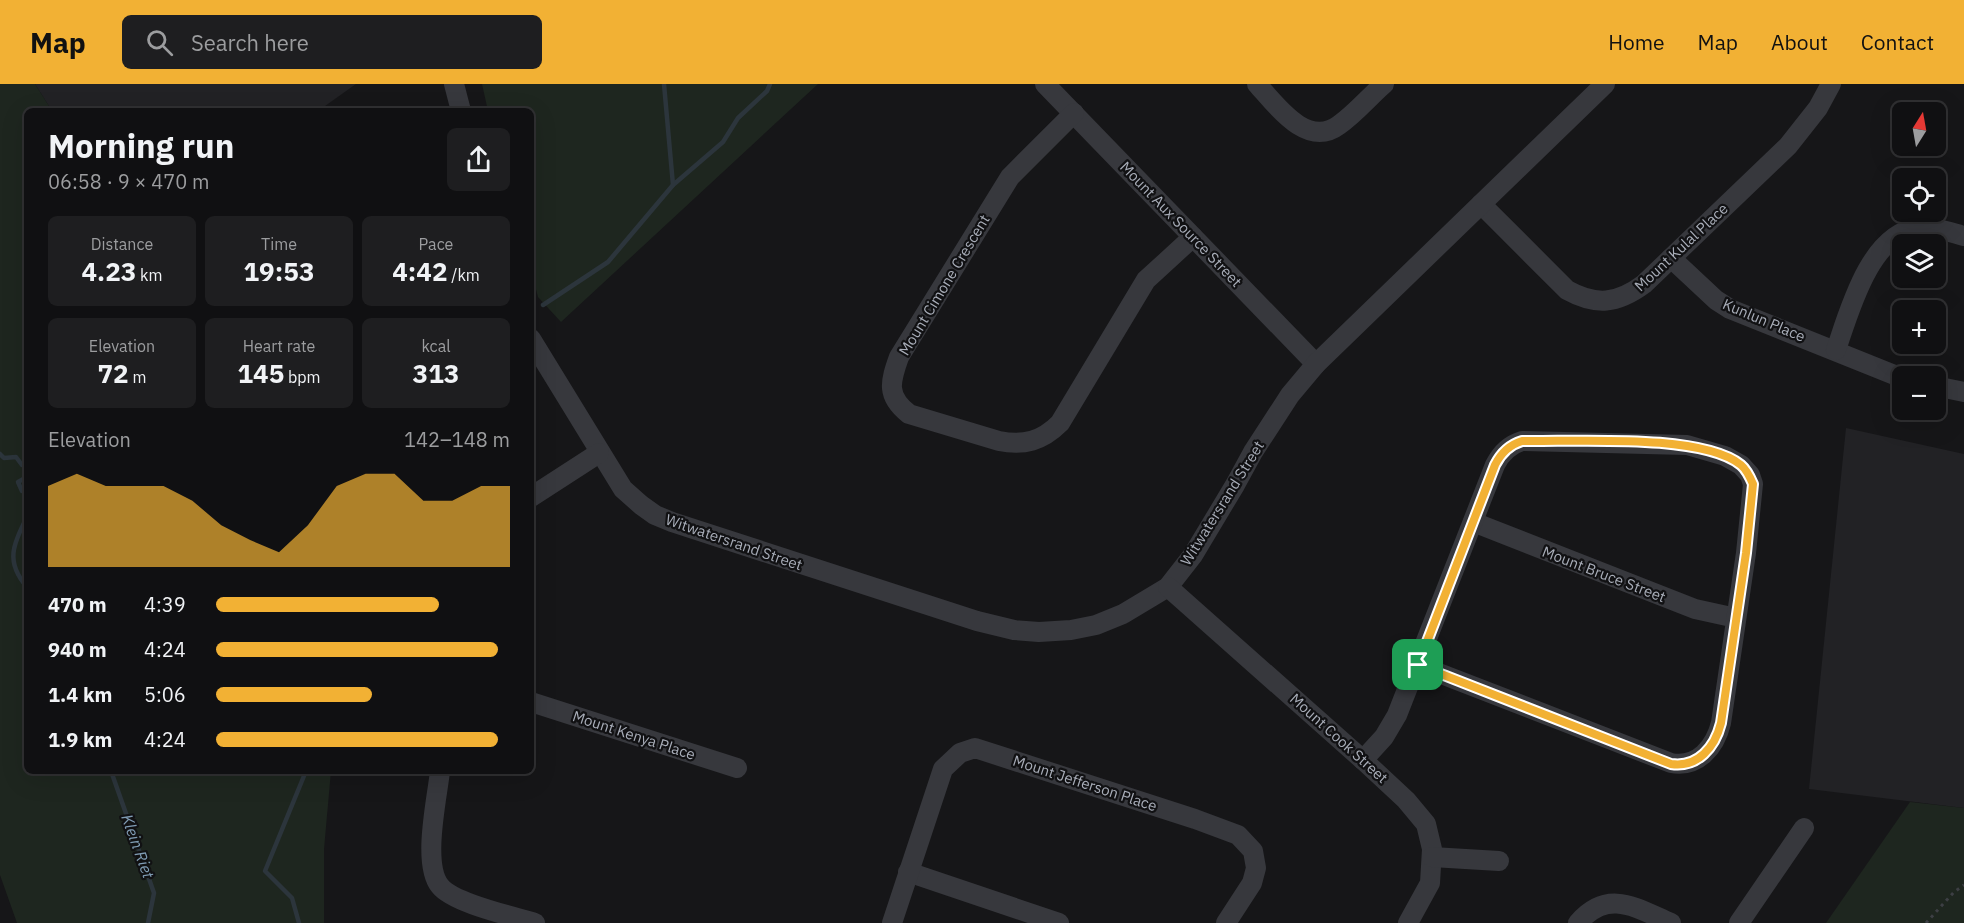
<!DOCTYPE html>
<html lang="en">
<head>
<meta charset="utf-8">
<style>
	:root { --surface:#101012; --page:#1e1e20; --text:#f1f3f6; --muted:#9c9d9f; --line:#303032; --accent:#f2b134 }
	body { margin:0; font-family:"IBM Plex Sans",sans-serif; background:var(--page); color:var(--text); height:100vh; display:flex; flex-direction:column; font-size:22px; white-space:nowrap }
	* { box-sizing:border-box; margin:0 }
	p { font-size:20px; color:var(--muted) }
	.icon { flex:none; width:33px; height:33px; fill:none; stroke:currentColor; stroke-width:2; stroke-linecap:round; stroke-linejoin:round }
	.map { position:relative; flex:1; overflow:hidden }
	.panel { position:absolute; left:24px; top:24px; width:510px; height:666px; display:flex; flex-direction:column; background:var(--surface); border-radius:9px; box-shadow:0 6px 24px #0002,0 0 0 2px var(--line) }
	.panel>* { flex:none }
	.needle { width:39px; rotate:11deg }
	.controls { position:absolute; left:1892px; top:18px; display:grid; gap:12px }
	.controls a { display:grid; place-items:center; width:54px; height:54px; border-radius:9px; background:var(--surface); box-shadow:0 6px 24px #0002,0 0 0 2px var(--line); font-size:30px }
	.pin { position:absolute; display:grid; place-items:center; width:51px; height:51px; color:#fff; margin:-26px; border-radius:12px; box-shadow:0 3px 9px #0006 }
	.round { display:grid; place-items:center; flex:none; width:63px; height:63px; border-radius:9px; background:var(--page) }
	.headline { display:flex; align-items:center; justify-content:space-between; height:102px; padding:0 24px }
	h1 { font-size:33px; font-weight:700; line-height:45px }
	.figures { display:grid; grid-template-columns:repeat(3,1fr); gap:9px; height:102px; padding:6px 24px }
	.figures div { display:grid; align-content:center; border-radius:9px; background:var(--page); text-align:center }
	.figures b { font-size:26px; font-weight:700 }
	.figures small { font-size:16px; font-weight:400 }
	.figures p { font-size:16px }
	.chart { height:168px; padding:12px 24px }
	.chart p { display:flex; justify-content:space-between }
	.chart svg { width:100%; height:108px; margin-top:6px; fill:var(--accent); opacity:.7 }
	ul { padding:0 24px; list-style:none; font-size:20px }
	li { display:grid; grid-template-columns:96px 72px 1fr; align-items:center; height:45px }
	li i { height:15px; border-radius:8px; background:var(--accent) }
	header { display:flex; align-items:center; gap:36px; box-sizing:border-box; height:84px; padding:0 30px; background:var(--accent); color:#111 }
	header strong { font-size:28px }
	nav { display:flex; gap:33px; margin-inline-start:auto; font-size:21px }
	.search { width:420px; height:54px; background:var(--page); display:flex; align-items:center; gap:15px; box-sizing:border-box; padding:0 21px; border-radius:9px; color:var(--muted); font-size:22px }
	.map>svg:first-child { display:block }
	.built { fill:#222225 }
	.green { fill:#1e261f }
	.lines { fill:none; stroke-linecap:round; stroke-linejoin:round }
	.stream { stroke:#2c353c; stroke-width:4.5 }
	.path { stroke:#3d3f44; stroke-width:3; stroke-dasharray:3 4.5; stroke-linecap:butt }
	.minor { stroke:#37383d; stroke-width:20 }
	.route-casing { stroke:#fff; stroke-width:12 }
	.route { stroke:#f2b134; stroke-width:8 }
	.labels { text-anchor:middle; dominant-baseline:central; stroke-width:4.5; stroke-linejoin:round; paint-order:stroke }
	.street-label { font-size:15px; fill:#a8adb8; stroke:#111113 }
	.water-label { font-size:16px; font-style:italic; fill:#7f9bb3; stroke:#111113 }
</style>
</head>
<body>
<header>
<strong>Map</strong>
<div class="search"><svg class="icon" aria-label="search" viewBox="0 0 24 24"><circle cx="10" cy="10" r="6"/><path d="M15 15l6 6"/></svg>Search here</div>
<nav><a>Home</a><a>Map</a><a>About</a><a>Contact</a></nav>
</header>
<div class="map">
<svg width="1964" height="839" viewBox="0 0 1964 839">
	<rect width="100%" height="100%" fill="#161618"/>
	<g class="built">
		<polygon points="35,0 356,0 318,27 52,27"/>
		<polygon points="1846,344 1964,370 1964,724 1809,705"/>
	</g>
	<g class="green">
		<polygon points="0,0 35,0 52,27 27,27 27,687 331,687 324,765 324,839 17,839 0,791"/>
		<polygon points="482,0 818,0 561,238 538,213 531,186 531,27 488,27"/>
		<polygon points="1910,718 1964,724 1964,839 1826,839"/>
	</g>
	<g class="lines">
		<g class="stream">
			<polyline points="673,101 723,58 738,34 767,7 770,0"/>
			<polyline points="543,221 608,178 673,101 664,0"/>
			<polyline points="0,370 4,374 16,373 22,381 27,383"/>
			<polyline points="27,393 18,398 22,407 27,409"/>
			<path d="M 27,433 C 13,460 5,478 27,503"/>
			<polyline points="111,687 154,809 148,839"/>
			<polyline points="299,839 292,814 265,787 306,687"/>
		</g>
		<polyline class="path" points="1926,839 1954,808 1964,801"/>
		<g class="minor">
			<polyline points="454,0 461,27"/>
			<polyline points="1045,0 1316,280"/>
			<path d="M 1257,0 C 1276,21 1307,65 1339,41 C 1355,30 1369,13 1384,0"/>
			<path d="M 1074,29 L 1010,93 L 899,273 C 890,298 886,312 909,330 L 999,357 C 1024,362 1042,357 1060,339 L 1146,196 L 1193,153"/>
			<path d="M 1481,120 L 1567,206 C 1596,222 1617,220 1644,200 L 1788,62 L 1818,24 L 1831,0"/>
			<polyline points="1671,174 1716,216 1730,225 1902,294"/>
			<polyline points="531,255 623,405 641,421 655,431 672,438 977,537 1014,546 1039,548 1071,546 1096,541 1123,530 1168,503 1193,471 1235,401 1253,368 1290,311 1316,280 1605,0"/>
			<path d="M 1836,266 C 1849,228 1870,149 1918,144 C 1933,142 1949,148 1964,152"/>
			<polyline points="1935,302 1964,308"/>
			<polyline points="531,413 599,369"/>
			<polyline points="1473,438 1695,525 1736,534"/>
			<polyline points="1168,503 1363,676 1406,716 1426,740 1432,765 1430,799 1408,839"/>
			<polyline points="531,618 737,684"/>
			<path d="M 1363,676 L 1384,653 L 1397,631 L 1495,381 C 1501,369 1509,361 1522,357 L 1687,361 L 1725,372 L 1741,381 L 1750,391 L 1753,400 L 1746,469 L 1721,639 C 1715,663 1698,684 1671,679 L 1418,581"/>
			<path d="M 440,687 C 437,715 422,780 440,802 C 453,819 512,832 535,839"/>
			<polyline points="1432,773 1499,777"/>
			<polyline points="908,788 1059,839"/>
			<polyline points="892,839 943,685 960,669 975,664 1195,735 1238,751 1253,767 1256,784 1252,799 1226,839"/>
			<path d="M 1578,839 C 1608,804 1636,824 1671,839"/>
			<polyline points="1739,839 1804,744"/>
		</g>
	</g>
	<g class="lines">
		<g class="route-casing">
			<path id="route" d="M 1522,357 C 1574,358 1701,349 1741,381 C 1747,386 1750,393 1753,400 L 1746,469 L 1721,639 C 1715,663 1698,684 1671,680 L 1418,581 L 1495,381 C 1501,369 1509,361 1522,357 Z"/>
		</g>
		<use href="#route" class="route"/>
	</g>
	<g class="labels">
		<g class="street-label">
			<text transform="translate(1181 140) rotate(46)">Mount Aux Source Street</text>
			<text transform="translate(1681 163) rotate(-43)">Mount Kulal Place</text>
			<text transform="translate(944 201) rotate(-59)">Mount Cimone Crescent</text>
			<text transform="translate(1764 236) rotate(23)">Kunlun Place</text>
			<text transform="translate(1222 419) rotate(-58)">Witwatersrand Street</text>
			<text transform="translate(734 458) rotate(19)">Witwatersrand Street</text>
			<text transform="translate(1604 490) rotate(21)">Mount Bruce Street</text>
			<text transform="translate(634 651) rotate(18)">Mount Kenya Place</text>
			<text transform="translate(1339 654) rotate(42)">Mount Cook Street</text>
			<text transform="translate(1085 699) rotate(18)">Mount Jefferson Place</text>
		</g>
		<g class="water-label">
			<text transform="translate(138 762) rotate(70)">Klein Riet</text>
		</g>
	</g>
</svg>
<div class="controls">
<a><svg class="needle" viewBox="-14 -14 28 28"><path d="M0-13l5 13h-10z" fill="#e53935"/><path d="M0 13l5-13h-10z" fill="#9c9d9f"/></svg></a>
<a><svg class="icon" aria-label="locate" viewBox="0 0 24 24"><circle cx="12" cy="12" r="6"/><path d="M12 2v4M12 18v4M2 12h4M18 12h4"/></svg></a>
<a><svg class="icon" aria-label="layers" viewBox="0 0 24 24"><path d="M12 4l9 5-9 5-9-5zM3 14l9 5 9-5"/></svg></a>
<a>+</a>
<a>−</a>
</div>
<div class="pin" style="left:1418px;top:581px;background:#1e9e55"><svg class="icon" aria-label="arrive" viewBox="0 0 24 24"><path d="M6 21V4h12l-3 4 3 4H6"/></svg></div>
<section class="panel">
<div class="headline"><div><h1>Morning run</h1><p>06:58 · 9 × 470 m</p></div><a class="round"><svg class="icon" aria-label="share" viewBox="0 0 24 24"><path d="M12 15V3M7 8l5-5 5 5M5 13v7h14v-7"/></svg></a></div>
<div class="figures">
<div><p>Distance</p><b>4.23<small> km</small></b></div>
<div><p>Time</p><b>19:53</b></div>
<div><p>Pace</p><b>4:42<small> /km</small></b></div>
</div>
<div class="figures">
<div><p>Elevation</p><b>72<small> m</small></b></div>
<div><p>Heart rate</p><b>145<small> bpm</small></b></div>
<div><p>kcal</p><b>313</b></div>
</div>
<div class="chart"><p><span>Elevation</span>142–148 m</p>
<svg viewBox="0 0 160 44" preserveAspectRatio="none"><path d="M0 44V11L10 6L20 11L30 11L40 11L50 17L60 27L70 33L80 38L90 27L100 11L110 6L120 6L130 17L140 17L150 11L160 11V44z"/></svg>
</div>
<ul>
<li><b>470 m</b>4:39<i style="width:76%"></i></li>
<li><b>940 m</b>4:24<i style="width:96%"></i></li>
<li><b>1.4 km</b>5:06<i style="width:53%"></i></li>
<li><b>1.9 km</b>4:24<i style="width:96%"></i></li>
</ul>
</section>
</div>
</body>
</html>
